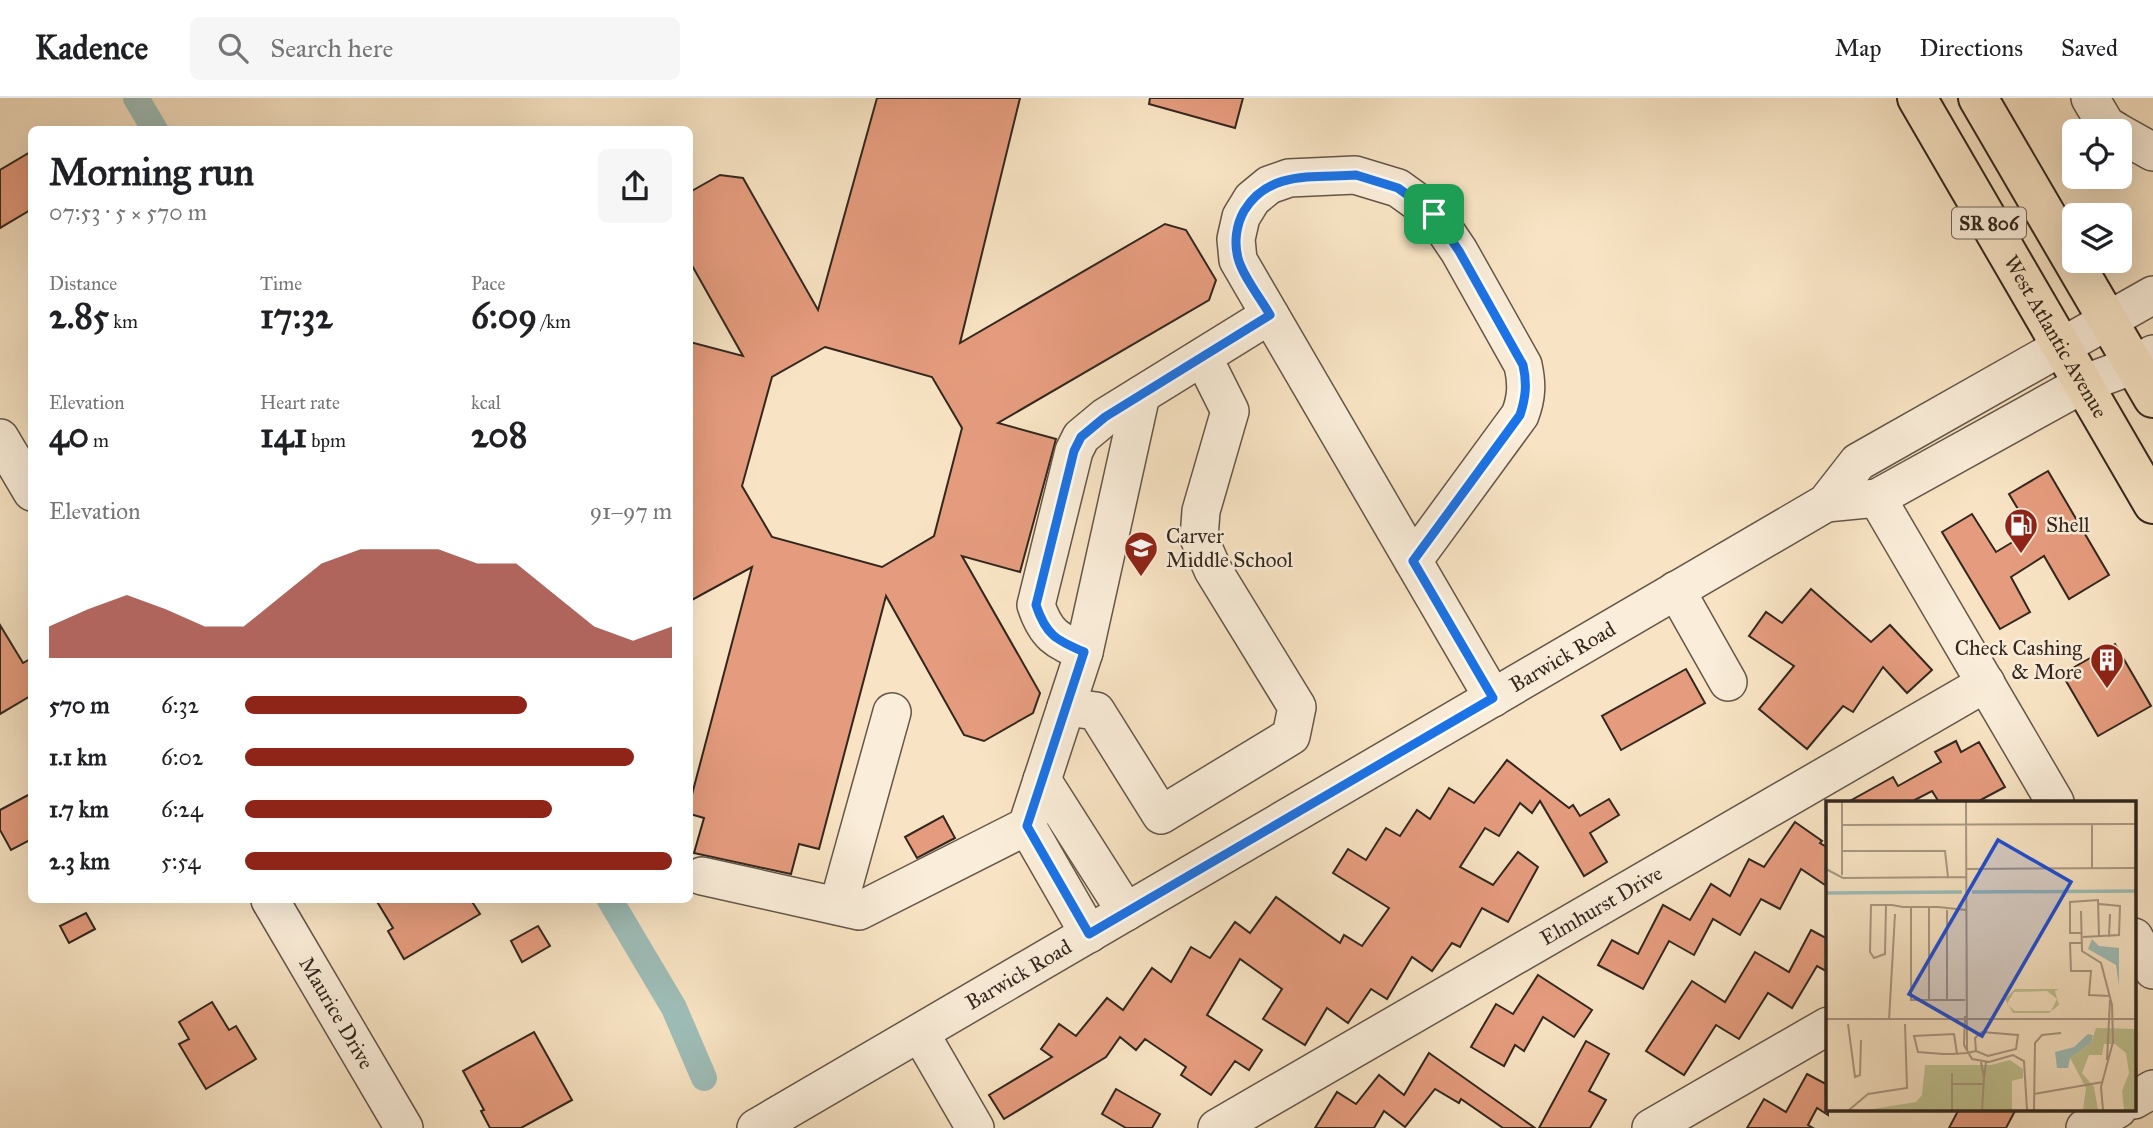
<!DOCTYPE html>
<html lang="en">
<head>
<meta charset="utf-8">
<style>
	:root { --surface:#fff; --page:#f6f6f6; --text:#202124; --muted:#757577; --line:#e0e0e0; --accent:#8f2418 }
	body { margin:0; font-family:"IM FELL Great Primer",serif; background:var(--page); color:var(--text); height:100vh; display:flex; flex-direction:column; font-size:26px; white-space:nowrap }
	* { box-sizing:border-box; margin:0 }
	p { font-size:23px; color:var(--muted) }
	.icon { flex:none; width:38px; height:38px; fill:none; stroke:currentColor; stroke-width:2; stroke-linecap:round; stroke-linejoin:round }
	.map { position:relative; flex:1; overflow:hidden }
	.side { position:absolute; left:28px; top:28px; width:665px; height:777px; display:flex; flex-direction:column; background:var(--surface); border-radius:10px; box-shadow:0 7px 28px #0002 }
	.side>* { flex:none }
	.controls { position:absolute; left:2062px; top:21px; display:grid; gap:14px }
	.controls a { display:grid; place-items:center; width:70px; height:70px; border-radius:10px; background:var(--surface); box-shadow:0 7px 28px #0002; font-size:35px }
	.pin { position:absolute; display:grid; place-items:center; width:60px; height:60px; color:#fff; margin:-30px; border-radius:14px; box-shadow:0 4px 10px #0006 }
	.round { display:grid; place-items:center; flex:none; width:74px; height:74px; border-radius:10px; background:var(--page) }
	.head { display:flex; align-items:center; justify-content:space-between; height:119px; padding:0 21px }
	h1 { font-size:38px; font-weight:700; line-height:52px }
	.metrics { display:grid; grid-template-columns:repeat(3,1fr); gap:10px; height:119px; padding:7px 21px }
	.metrics div { display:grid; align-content:center }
	.metrics b { font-size:35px; font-weight:700 }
	.metrics small { font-size:19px; font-weight:400 }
	.metrics p { font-size:19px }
	.chart { height:196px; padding:14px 21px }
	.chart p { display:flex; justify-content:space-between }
	.chart svg { width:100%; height:126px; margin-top:7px; fill:var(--accent); opacity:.7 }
	ul { padding:0 21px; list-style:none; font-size:23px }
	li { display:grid; grid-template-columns:112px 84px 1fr; align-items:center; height:52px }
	li i { height:18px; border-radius:9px; background:var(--accent) }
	header { display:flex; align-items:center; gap:42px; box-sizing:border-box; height:98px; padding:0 35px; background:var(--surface); border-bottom:2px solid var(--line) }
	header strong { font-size:33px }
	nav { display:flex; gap:38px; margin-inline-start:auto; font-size:24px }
	.search { width:490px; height:63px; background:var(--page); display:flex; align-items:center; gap:18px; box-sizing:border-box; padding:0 24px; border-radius:10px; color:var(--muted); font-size:26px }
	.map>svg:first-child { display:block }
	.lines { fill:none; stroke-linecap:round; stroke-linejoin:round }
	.canal { stroke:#9ebeb9; stroke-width:26 }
	.building { fill:#e59c7e; stroke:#32271e; stroke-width:2; fill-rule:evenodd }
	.minor-casing { stroke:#645648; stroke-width:40 }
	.major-casing { stroke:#32271e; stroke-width:42 }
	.minor { stroke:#faedd9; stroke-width:37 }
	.major { stroke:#f8e4c4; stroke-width:38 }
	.route-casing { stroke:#fff; stroke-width:14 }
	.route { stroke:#1a73e8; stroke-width:9 }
	.labels { text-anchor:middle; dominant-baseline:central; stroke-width:5; stroke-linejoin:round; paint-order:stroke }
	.shield { fill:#faedd9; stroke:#6e6256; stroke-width:2 }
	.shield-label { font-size:19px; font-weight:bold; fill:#32271e }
	.street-label { font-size:21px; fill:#32271e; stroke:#faedd9 }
	.poi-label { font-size:21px; fill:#32271e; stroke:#faedd9; text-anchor:start }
	.inset-river { fill:none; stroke:#9ebeb9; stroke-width:3.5 }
	.inset-road { fill:none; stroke:#a99882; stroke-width:2 }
	.view { fill:#1d4ed8; fill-opacity:0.15; stroke:#1d4ed8; stroke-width:3.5 }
	.inset-edge { fill:none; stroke:#32271e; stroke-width:3.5 }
</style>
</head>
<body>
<header>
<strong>Kadence</strong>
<div class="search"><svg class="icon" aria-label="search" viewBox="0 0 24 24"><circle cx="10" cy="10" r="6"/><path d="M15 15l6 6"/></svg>Search here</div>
<nav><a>Map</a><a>Directions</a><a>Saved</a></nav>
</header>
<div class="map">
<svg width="2153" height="1030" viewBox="0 0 2153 1030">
	<rect width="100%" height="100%" fill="#f8e4c4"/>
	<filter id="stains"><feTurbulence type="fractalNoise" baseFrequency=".00286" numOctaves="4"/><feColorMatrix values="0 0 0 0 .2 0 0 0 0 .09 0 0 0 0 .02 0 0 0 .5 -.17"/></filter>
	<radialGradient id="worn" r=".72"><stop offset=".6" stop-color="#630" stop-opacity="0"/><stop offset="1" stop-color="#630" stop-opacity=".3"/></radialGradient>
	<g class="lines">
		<g class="canal">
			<polyline points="136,0 155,32"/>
			<polyline points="610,802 674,910 704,980"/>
		</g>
	</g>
	<g class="building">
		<path d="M 877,0 L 1020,0 L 960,245 L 1165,126 L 1186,132 L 1216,182 L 1209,202 L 998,325 L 1056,341 L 1020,474 L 962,458 L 1040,595 L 1033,615 L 984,643 L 964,637 L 886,498 L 819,751 L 799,746 L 791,776 L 694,755 L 704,720 L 690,716 L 690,704 L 752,469 L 690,503 L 690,244 L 743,258 L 690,164 L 690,94 L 720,77 L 743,80 L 818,212 ZM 825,249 L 932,279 L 962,330 L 934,438 L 882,469 L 772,439 L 742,388 L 772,279 Z"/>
		<polygon points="1150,0 1243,0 1235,30 1149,6"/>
		<polygon points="32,53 32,111 0,130 0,72"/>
		<polygon points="2048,373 2109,477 2069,501 2044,458 2011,479 2030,514 2000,531 1942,434 1972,416 1996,454 2031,433 2009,396"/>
		<polygon points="1811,491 1871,544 1890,527 1932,572 1907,595 1883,569 1853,614 1843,608 1807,651 1759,611 1794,568 1749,538 1766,514 1782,525"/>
		<polygon points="0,527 23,565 32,560 32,597 0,616"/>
		<polygon points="2115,546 2151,608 2098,638 2062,576"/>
		<polygon points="1686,571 1705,605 1621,652 1602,618"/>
		<polygon points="1956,643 1961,654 1979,644 2005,689 1977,704 1939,704 1932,693 1911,704 1848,704 1893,679 1898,688 1941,664 1935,654"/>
		<polygon points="1507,662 1569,710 1573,707 1580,718 1609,701 1619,717 1590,735 1607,764 1584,778 1540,703 1532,715 1520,705 1499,738 1485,730 1460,769 1493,787 1518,754 1538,769 1508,824 1482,810 1460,849 1452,845 1432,873 1412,859 1387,901 1371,891 1348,925 1327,910 1305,947 1263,921 1282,891 1240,861 1207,917 1262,952 1249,972 1235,963 1211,997 1181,977 1186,969 1145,941 1136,952 1120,939 1106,959 1004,1021 989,997 1052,959 1041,951 1059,926 1076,938 1107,900 1123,912 1152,870 1171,884 1191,849 1210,860 1235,824 1250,835 1276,799 1340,845 1344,837 1362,848 1389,810 1333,775 1348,751 1366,762 1386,730 1400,738 1417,712 1430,721 1449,690 1474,705"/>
		<polygon points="32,695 32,741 11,752 0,732 0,712"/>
		<polygon points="943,718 955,740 917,760 905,739"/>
		<polygon points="1795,724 1822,743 1820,745 1828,750 1828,789 1801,771 1780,811 1761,801 1740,837 1713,821 1694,857 1669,843 1643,891 1598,867 1612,842 1638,856 1663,807 1690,822 1711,786 1730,798 1749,761 1764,769"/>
		<polygon points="376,802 471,802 480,816 404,861 388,833 393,830"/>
		<polygon points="86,815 95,831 69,845 60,828"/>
		<polygon points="538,828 550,848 522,864 511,843"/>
		<polygon points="1811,832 1828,841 1828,874 1817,868 1792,910 1768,895 1739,941 1716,927 1684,977 1646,953 1692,883 1725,904 1755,854 1789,874"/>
		<polygon points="1538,877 1592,912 1574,939 1543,919 1524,953 1515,947 1504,968 1471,949 1496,906 1513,916"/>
		<polygon points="212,904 229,932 236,928 256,961 206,991 179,946 189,941 179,924"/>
		<polygon points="534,934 572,1002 521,1030 490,1030 481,1013 484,1012 463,973"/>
		<polygon points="1586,943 1609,956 1589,993 1606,1002 1590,1030 1539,1030"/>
		<polygon points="1429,955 1535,1030 1503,1030 1461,1001 1459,1005 1435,991 1405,1029 1384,1013 1374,1030 1315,1030 1337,994 1356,1006 1379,977 1404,997"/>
		<polygon points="1807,976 1828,987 1828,1017 1817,1010 1808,1027 1813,1030 1747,1030 1764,1001 1786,1014"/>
		<polygon points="1116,991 1160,1016 1152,1030 1126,1030 1102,1016"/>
		<polygon points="1959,1011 2016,1011 2006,1030 1949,1030"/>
	</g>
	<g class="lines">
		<g class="minor-casing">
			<g id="minor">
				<polyline points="2090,0 2106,27 2116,33"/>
				<polyline points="2119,35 2153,54"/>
				<polyline points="0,340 32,394"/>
				<polyline points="1877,400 2055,704"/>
				<polyline points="1826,405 1877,400 2083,286 2134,267 2153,256"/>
				<path d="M 1413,463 L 1520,317 C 1527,299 1527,285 1523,267 L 1459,153 L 1434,116 L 1398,90 L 1355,77 L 1289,80 L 1269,87 L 1252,101 L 1241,119 L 1236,141 L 1238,162 L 1493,600"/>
				<polyline points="1676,492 1728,584"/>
				<path d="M 1084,554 C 1056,542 1046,537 1036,507 L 1074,353 L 1081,339 L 1105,319 L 1270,217"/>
				<polyline points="1066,609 1096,613 1161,717 1291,638 1297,609 1213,472 1199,440 1201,413 1230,313 1203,259"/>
				<polyline points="1042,682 1126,814"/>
				<polyline points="1027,728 1089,836"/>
				<polyline points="702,778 859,813 1027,728 1084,554 1141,297"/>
				<path id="s1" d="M 270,802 L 404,1030"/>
				<polyline points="838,808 892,614"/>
				<polyline points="2134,839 2153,872"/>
				<polyline points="920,935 975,1030"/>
				<polyline points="2134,1002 2153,991"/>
				<path id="s2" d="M 756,1030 L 1826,405 L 1858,364 L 2153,197"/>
				<path id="s3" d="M 1217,1030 L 1986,585"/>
				<polyline points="1651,1030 1828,928"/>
				<polyline points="2085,1030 2118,1011"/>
			</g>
		</g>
		<g class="major-casing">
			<g id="major">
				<path id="s4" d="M 1917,0 L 2153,406"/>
				<polyline points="1978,0 2153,300"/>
			</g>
		</g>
		<use href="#minor" class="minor"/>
		<use href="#major" class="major"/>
	</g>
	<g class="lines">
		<g class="route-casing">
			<path id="route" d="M 1356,77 L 1398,90 L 1434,116 L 1459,153 L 1523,267 C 1527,285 1526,299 1520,317 L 1413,463 L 1493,600 L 1089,836 L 1027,728 L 1084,554 C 1056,542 1046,537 1036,507 L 1074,353 L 1081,339 L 1105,319 L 1270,217 C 1261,201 1242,177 1238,160 C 1234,145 1236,127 1244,113 C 1269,72 1313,80 1356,77 Z"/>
		</g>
		<use href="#route" class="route"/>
	</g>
	<defs>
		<g id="fuel-pin" transform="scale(1.75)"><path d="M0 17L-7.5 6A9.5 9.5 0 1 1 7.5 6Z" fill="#8f2418" stroke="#faedd9"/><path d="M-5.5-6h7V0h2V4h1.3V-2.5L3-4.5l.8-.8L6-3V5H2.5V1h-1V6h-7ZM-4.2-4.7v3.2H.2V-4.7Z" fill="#fff"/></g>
		<g id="school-pin" transform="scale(1.75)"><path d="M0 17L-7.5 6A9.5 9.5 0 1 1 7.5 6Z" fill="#8f2418" stroke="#faedd9"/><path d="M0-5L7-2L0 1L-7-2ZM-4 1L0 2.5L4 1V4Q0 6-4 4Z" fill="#fff"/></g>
		<g id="building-pin" transform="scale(1.75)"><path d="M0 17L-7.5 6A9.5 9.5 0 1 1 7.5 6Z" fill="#8f2418" stroke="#faedd9"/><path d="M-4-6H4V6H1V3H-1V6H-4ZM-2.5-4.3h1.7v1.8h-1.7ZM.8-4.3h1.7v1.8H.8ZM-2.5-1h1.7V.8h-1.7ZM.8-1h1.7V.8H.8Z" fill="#fff"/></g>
	</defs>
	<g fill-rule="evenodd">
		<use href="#fuel-pin" x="2021" y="427"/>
		<use href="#school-pin" x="1141" y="450"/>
		<use href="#building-pin" x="2107" y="562"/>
	</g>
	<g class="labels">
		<rect class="shield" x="1952" y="109.5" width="74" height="31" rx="5"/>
		<g class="shield-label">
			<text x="1989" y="125">SR 806</text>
		</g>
		<g class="street-label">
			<text stroke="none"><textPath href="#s4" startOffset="276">West Atlantic Avenue</textPath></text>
			<text stroke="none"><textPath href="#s2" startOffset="934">Barwick Road</textPath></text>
			<text stroke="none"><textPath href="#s3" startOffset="444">Elmhurst Drive</textPath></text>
			<text stroke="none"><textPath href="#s2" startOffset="304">Barwick Road</textPath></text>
			<text stroke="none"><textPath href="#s1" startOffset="131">Maurice Drive</textPath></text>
		</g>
		<g class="poi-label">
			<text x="2046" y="427">Shell</text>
			<text x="1166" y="438">Carver<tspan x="1166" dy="24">Middle School</tspan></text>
			<text x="2082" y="550" text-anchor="end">Check Cashing<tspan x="2082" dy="24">&amp; More</tspan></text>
		</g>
	</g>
	<g transform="translate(1826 703)">
		<rect width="310" height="310" fill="#f8e4c4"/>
		<path d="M 189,188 L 233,188 L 229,190 L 233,204 L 223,212 L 187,212 L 179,198 ZM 221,190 L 231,198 L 225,210 L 189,210 L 181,203 L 188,191 ZM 270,227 L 310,228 L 310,309 L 298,309 L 296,290 L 303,272 L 300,252 L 289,243 L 278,243 L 276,254 L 263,254 L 256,272 L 268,286 L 272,309 L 257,309 L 260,287 L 244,257 L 265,242 ZM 184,259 L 197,268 L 197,277 L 186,280 L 186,309 L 40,309 L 90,301 L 96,294 L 99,264 L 165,264 Z" fill="#c0c392" fill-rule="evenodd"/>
		<path d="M 266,138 L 273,145 L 293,147 L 293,185 L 290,164 L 262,148 ZM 262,233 L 267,234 L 265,242 L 244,257 L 242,267 L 231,267 L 229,251 L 248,246 Z" fill="#9ebeb9"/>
		<path class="inset-river" d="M 146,91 L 310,90M 0,92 L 136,91"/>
		<path class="inset-road" d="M 16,1 L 16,74M 140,1 L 141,250M 266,23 L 266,67M 16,24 L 310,23M 16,50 L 119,50 L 122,76M 0,68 L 17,77 L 140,76M 140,68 L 310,67M 60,104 L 59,153 L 48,157 L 44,151 L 45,104 L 66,104 L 77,106 L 112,106 L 140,109M 85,106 L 85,199 L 139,199M 103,106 L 103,199M 121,109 L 121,199M 255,110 L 256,150 L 275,162 L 286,204 L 287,241 L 275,286 L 277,309M 256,132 L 244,132 L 244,101 L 272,99 L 273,136M 257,136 L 293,134 L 294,105 L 273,103M 283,136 L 284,113M 256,142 L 244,142 L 245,170 L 265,170 L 263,194 L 284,195M 139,215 L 138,244 L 146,258 L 163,261 L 187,254 L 198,260 L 201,309M 0,218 L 310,218M 63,219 L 69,113M 22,223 L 29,276 L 34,274 L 35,239M 131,253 L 128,233 L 88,235 L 92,251 L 117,253 L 127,253 L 141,252 L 150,250 L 162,255 L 190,248 L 192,234 L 156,231 L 149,237 L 150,250M 281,259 L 284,199M 155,261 L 158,277 L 160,261M 126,283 L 157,283M 208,293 L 277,281M 23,309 L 42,293 L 81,287 L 79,223M 126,309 L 126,272M 156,309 L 158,277M 208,309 L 209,242 L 216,234 L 235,232"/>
		<path class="view" d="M 172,39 L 245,81 L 156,235 L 83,193 Z"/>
		<rect width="310" height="310" class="inset-edge"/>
	</g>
	<rect width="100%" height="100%" filter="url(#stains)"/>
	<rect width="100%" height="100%" fill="url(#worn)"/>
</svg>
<div class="controls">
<a><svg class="icon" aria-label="locate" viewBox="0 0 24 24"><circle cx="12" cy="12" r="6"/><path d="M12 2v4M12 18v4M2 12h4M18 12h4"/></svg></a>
<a><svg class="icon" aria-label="layers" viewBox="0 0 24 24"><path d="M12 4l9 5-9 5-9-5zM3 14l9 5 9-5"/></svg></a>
</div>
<div class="pin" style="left:1434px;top:116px;background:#1e9e55"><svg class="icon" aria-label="arrive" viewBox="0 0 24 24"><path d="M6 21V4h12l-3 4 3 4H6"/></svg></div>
<section class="side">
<div class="head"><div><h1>Morning run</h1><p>07:53 · 5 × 570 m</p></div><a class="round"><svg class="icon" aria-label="share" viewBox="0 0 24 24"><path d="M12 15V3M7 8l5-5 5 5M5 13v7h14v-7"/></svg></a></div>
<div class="metrics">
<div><p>Distance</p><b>2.85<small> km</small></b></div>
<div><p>Time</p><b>17:32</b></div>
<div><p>Pace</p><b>6:09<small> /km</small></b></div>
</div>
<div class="metrics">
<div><p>Elevation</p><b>40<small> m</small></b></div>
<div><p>Heart rate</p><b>141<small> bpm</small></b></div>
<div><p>kcal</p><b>208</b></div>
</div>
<div class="chart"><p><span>Elevation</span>91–97 m</p>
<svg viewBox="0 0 160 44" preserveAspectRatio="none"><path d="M0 44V33L10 27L20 22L30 27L40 33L50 33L60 22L70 11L80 6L90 6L100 6L110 11L120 11L130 22L140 33L150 38L160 33V44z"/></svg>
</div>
<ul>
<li><b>570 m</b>6:32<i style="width:66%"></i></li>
<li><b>1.1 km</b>6:02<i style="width:91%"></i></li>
<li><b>1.7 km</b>6:24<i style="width:72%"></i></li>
<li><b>2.3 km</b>5:54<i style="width:100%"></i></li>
</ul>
</section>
</div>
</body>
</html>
